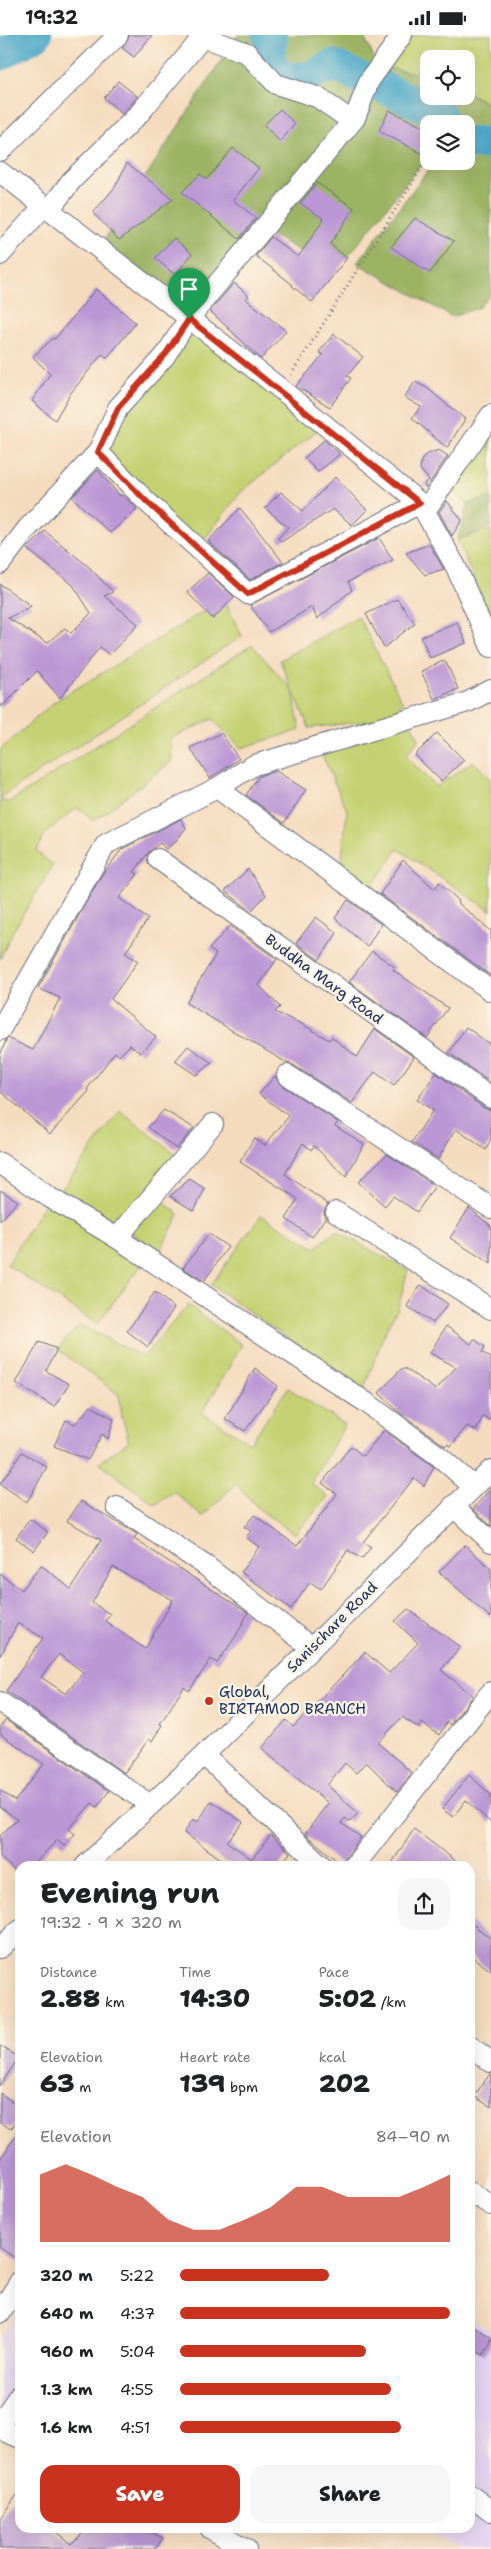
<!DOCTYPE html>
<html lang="en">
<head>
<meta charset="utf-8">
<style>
	:root { --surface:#fff; --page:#f6f6f6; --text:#202124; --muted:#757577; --accent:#c8321e }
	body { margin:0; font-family:"Shantell Sans",sans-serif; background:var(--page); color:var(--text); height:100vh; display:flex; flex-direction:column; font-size:19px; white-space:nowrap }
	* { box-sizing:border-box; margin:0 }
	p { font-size:16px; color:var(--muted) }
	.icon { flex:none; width:28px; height:28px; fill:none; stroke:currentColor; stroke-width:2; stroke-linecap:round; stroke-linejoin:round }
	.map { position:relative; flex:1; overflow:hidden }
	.panel { position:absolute; left:15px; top:1826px; width:460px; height:672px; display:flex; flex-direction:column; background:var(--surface); border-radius:15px; box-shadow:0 5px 20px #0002 }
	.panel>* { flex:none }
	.fabs { position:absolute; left:420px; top:15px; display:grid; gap:10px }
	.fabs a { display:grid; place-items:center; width:55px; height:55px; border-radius:10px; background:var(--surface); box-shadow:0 5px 20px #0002; font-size:25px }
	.pin { position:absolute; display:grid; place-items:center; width:42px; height:42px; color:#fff; margin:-51px -21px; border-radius:50% 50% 50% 0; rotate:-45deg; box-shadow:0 0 5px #0007 }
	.pin .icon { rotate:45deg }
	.round { display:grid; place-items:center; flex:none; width:52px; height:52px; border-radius:15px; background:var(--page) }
	.head { display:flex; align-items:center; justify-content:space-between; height:85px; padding:0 25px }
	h1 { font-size:28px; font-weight:800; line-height:38px }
	.figures { display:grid; grid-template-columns:repeat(3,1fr); gap:8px; height:85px; padding:5px 25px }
	.figures div { display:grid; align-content:center }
	.figures b { font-size:25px; font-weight:800 }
	.figures small { font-size:14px; font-weight:400 }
	.figures p { font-size:14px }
	.chart { height:140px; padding:10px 25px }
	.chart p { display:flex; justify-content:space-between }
	.chart svg { width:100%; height:90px; margin-top:5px; fill:var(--accent); opacity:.7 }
	.button { display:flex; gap:10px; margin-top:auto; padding:10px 25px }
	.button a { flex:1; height:58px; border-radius:15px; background:var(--accent); color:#fff; font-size:20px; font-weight:800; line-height:58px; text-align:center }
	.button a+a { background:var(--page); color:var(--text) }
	ul { padding:0 25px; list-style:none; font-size:16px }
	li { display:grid; grid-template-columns:80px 60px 1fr; align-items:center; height:38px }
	li i { height:12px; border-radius:6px; background:var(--accent) }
	.status { display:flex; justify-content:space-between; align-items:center; height:35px; padding:0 25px; background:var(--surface); direction:ltr }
	.status svg { height:14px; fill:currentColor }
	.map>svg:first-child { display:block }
	.built { fill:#e4d3f2 }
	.green { fill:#c4d172; stroke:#708068 }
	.forest { fill:#9bb364; stroke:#5b7161 }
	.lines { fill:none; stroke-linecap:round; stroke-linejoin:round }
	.river { stroke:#49a7c8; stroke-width:32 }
	.building { fill:#bb97d5; fill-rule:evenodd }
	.minor-casing { stroke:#676b80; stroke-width:22 }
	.path { stroke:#676b80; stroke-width:3; stroke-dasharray:1 4; stroke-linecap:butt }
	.minor { stroke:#fff; stroke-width:20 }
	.route-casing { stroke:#fff; stroke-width:10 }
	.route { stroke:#c8321e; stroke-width:6 }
	.poi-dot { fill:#c8321e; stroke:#fcf5e5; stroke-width:2 }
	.labels { text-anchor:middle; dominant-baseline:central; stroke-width:4.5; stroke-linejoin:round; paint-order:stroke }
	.street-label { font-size:15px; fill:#1b2f5e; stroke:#fcf5e5 }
	.poi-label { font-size:15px; fill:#1b2f5e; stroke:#fcf5e5; text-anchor:start }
</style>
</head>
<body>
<div class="status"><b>19:32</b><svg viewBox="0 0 49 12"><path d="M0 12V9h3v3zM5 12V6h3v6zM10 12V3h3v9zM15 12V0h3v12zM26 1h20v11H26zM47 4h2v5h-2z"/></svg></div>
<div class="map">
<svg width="491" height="2514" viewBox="0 0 491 2514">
	<rect width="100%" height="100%" fill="#fcf5e5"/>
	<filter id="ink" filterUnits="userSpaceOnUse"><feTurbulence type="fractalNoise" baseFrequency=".02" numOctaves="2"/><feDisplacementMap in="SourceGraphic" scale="10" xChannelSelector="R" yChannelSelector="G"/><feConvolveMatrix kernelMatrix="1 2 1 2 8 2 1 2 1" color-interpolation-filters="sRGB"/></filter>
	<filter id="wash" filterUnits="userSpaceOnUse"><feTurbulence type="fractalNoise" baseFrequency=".0096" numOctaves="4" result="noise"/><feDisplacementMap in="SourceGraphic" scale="20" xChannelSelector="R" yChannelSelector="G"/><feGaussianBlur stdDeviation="1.12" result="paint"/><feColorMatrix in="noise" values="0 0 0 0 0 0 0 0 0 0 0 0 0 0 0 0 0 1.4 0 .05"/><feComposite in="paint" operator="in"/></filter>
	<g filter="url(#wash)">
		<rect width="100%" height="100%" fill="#f5dbbe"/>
		<g class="built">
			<polygon points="20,2276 20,2393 0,2384 0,2302"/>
			<polygon points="470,2283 491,2296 491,2514 457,2514 425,2494 470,2494"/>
		</g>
		<g class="green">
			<polygon points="402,0 491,0 491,71 466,56 466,24 429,24 429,41 378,31"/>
			<polygon points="189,283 324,390 241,457 197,514 98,417"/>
			<polygon points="491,381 491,462 468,469 444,448"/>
			<polygon points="491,494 491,584 457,505"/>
			<polygon points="224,564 242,601 0,763 8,768 252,610 292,655 280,625 358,581 403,668 388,682 405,678 419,704 406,721 436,752 473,726 491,745 491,876 398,814 370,855 341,832 347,775 314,702 377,685 309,693 293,656 300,695 241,713 212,684 171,704 172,726 94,786 77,773 46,798 36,816 53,830 12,898 0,924 0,715 54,667"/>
			<polygon points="120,1076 186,1127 153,1159 179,1179 160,1216 62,1154"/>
			<polygon points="49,1162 146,1224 97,1289 7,1230"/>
			<polygon points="261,1180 315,1213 336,1196 408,1235 398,1273 385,1297 363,1356 211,1250"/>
			<polygon points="188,1270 242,1310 202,1378 250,1408 288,1353 345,1390 311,1448 328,1462 295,1499 260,1475 236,1449 202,1482 175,1457 155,1470 99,1428 129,1406 122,1382 119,1360 57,1314 80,1290 143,1322"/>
		</g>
		<g class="forest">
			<polygon points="238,0 363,0 378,31 429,41 429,61 466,61 466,56 491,71 491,259 478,273 452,282 357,228 435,126 466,126 466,89 429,89 429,119 347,223 316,196 302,217 262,195 189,283 98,214"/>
			<polygon points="491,462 491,491 457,505 468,469"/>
		</g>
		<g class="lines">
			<g class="river">
				<polyline points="268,0 272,4 268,21 281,44 310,42 332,30 438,77 445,89"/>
				<polyline points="0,20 36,0"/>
				<polyline points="466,108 491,108"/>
			</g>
		</g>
		<g id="blocks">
			<g class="building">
				<polygon points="130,0 152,0 134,22 122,13"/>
				<polygon points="118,46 138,62 122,79 104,63"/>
				<polygon points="280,74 295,89 280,107 264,90"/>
				<polygon points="389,75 429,95 429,107 423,119 379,96"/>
				<polygon points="233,113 259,133 233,165 256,183 239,204 182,157 200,139 207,144"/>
				<polygon points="127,128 173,164 119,205 93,178 115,152"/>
				<polygon points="317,148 354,173 330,209 347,223 312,267 292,251 293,250 256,221 271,202 298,222 324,184 300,168"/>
				<polygon points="415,183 454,206 430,238 391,212"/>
				<polygon points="174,203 192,219 175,240 155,223"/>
				<polygon points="234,248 249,261 246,264 286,296 261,324 210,276"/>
				<polygon points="96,254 136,288 107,323 102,319 70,359 55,385 32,366 50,339 33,322 53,303 55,304"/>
				<polygon points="334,299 363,322 347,341 351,343 330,372 296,351 323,320 319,317"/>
				<polygon points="415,347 427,353 465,384 447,413 412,383 421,372 404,362"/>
				<polygon points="324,405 340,419 318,437 304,423"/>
				<polygon points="439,415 448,421 426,453 424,449 429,445 420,434 421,426 425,420"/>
				<polygon points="98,435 119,460 124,461 137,474 110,498 72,462"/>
				<polygon points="335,442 367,475 352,490 333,474 281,507 278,503 288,492 265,473 281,457 303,476"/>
				<polygon points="447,466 462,485 452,501 439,477"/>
				<polygon points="240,473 283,527 250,545 208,506"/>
				<polygon points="45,496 89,532 113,557 104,561 138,589 109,620 100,612 60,663 37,636 0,673 0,549 31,571 8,583 47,608 65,593 71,598 91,578 73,550 27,514"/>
				<polygon points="379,503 393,525 348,547 352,555 317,584 312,572 269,597 250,570"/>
				<polygon points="429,509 444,534 425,540 406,518"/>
				<polygon points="208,538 234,562 213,584 187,557"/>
				<polygon points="397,564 415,588 384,613 366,579"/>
				<polygon points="457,587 466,608 430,623 421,602"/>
				<polygon points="445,625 458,654 434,664 421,636"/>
				<polygon points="221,698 239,724 210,743 190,713"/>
				<polygon points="437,698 464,725 441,746 415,720"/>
				<polygon points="276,736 306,755 284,788 246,760 259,741"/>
				<polygon points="181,784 186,793 175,807 166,814 160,808 149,817 134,837 138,839 119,863 148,884 125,918 138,926 111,964 156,1002 141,1018 130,1010 119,1021 115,1017 87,1054 89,1056 50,1099 0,1056 0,1021 6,1005 8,1003 33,1015 60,963 38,953 101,841 122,814"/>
				<polygon points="403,825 435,854 439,847 459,866 458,868 491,896 491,941 380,859"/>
				<polygon points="248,834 266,860 251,876 225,856"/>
				<polygon points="348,865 381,889 367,912 335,883"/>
				<polygon points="316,882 337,898 319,925 296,908"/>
				<polygon points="230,891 277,924 259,950 280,972 275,977 302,989 329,1005 332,1002 357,1022 375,994 414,1022 394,1051 375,1037 352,1068 293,1030 287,1028 186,968 216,919 209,914"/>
				<polygon points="372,916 395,932 393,935 448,973 427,1003 349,947"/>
				<polygon points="466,992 491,1010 491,1048 449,1018"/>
				<polygon points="188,1011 212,1028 196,1040 175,1026"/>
				<polygon points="436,1038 484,1073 491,1075 491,1104 486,1115 456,1094 438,1124 412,1107 433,1075 417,1065"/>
				<polygon points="275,1041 281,1050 338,1087 335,1091 364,1109 346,1142 314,1111 311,1115 303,1108 285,1139 328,1169 324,1176 325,1183 312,1202 286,1184 298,1164 240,1127 254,1103 265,1110 289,1081 259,1059"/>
				<polygon points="164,1075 194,1093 176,1114 148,1092"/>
				<polygon points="387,1119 435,1151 417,1177 393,1161 385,1171 358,1147"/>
				<polygon points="190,1144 205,1154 194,1176 170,1161"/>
				<polygon points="0,1155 18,1166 0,1186"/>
				<polygon points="469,1173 491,1191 491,1229 450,1203"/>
				<polygon points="209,1199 228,1212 204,1246 183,1233"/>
				<polygon points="421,1250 448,1269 433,1288 407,1271"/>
				<polygon points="155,1257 174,1273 148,1312 127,1296"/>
				<polygon points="446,1291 471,1309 474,1304 485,1312 482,1317 491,1323 491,1386 483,1381 476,1396 467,1391 451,1411 447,1409 445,1411 399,1377 379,1358 401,1334 406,1334 436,1355 456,1332 430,1318"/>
				<polygon points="39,1307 57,1314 46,1336 69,1349 54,1372 16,1348"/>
				<polygon points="255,1333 278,1351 245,1396 225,1384"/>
				<polygon points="91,1371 114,1384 108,1404 102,1399 88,1425 54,1411 66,1385 75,1389"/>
				<polygon points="384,1395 434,1432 424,1451 414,1443 363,1507 371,1512 362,1524 348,1515 321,1554 310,1547 291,1574 241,1537 259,1512 246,1502 251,1496 244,1492 254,1480 297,1511 337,1459 322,1448 351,1411 363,1421"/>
				<polygon points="22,1417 47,1432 27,1467 0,1449"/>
				<polygon points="491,1453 491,1491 473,1474"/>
				<path d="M 81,1466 L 137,1499 L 134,1504 L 248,1578 L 236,1601 L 217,1628 L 211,1624 L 189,1656 L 184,1652 L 160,1689 L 162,1690 L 152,1706 L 149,1704 L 124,1738 L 6,1656 L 43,1603 L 18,1588 L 0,1621 L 0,1539 L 22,1555 L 41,1530 L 71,1554 L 101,1505 L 67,1486 ZM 113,1532 L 173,1565 L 145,1614 L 105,1586 L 110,1579 L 92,1568 ZM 59,1619 L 83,1637 L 66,1659 L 41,1642 Z"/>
				<polygon points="30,1484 48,1497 34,1516 16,1503"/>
				<polygon points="465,1510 491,1534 491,1583 439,1537"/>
				<polygon points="408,1574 460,1612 441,1635 473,1661 450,1690 447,1687 439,1700 422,1688 419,1693 402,1682 378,1708 412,1738 397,1757 366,1727 356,1738 345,1728 327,1750 358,1778 350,1787 345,1783 341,1788 361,1802 345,1824 342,1830 305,1799 328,1768 262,1713 286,1685 293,1692 365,1617 389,1638 418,1608 395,1586"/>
				<polygon points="6,1685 109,1756 97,1772 92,1768 69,1794 75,1799 64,1811 57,1805 32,1831 20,1831 20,1841 0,1822 0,1801 17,1784 0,1772 0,1755 15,1766 44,1729 0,1699 0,1692"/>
				<polygon points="469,1740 491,1760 491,1788 466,1765 453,1782 442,1774"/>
				<polygon points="211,1766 243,1787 227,1807 252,1824 271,1800 290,1818 279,1831 231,1831 184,1798 193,1784 198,1787"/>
				<polygon points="414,1794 462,1831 390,1831"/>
				<polygon points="470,1887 491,1904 491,1936 470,1920"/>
				<polygon points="0,2011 19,2022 0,2051"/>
				<polygon points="490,2039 491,2039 491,2072 474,2061"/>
				<polygon points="0,2058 20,2072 20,2081 11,2094 0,2088"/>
				<polygon points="20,2095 20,2226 0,2213 0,2124"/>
				<polygon points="470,2289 491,2302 491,2308 483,2320 470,2312"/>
				<polygon points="20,2456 20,2494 52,2494 71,2509 86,2494 144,2494 163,2503 155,2514 0,2514 0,2483"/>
			</g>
		</g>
	</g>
	<g filter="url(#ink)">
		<use href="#blocks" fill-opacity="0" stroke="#676b80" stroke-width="1"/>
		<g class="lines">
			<g class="minor-casing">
				<g id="minor">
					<polyline points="198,0 247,18 276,49 317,62 352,86"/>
					<polyline points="0,116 118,0"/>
					<polyline points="0,137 282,355 420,468 456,532 491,612"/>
					<polyline points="49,175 72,145 138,80 202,3"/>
					<polyline points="0,220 44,171"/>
					<polyline points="98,417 146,466 248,559 420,468"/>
					<polyline points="425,476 491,380"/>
					<polyline points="0,529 27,494 98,417 118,373 165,321 189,283 355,83 369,46 402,0"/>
					<polyline points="217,753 491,956"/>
					<polyline points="158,824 491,1063"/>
					<polyline points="0,995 106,809 217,753 254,730 468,667 491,655"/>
					<polyline points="287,1040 491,1173"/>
					<polyline points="0,1128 49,1162 117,1203 367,1368 440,1422 474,1452"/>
					<polyline points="336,1177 491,1274"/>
					<polyline points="117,1203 213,1089"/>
					<polyline points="453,1471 491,1507"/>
					<polyline points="117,1472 206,1531 312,1613"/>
					<polyline points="0,1667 149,1769"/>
					<polyline points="204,1720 322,1831"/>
					<polyline points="85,1831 204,1720 491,1435"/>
					<polyline points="354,1831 491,1657"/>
					<polyline points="0,1913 20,1894"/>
					<polyline points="470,2011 491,2027"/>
					<polyline points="470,2157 491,2170"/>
					<polyline points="0,2278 20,2246"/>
					<polyline points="0,2388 20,2359"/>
					<polyline points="0,2394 20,2403"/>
					<polyline points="470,2460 491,2476"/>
					<polyline points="211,2494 246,2514"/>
				</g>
			</g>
			<polyline class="path" points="291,340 429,121"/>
			<use href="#minor" class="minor"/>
		</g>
	</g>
	<g class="lines" filter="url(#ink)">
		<g class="route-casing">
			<polygon id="route" points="189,284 420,468 248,559 146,466 98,417 118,373 165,320"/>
		</g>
		<use href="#route" class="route"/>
	</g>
	<circle class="poi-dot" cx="209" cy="1666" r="5"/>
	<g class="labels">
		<g class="street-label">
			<text transform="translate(324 944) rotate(36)">Buddha Marg Road</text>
			<text transform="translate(332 1592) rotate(-45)">Sanischare Road</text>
		</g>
		<g class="poi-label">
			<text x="219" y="1657">Global,<tspan x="219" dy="17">BIRTAMOD BRANCH</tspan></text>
		</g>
	</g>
</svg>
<div class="fabs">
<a><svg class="icon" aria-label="locate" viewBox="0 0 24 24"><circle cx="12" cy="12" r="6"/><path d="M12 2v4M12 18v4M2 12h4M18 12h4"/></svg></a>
<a><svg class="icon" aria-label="layers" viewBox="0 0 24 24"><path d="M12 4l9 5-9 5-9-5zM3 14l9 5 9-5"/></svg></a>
</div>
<div class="pin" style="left:189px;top:284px;background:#1e9e55"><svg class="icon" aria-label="arrive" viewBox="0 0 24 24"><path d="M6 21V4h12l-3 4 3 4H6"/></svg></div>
<section class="panel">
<div class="head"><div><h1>Evening run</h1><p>19:32 · 9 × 320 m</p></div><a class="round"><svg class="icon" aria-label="share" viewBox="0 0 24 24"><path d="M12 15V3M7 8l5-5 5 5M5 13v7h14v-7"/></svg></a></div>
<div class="figures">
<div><p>Distance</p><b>2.88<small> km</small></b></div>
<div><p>Time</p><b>14:30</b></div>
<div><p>Pace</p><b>5:02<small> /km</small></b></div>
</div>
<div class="figures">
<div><p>Elevation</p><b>63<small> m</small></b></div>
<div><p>Heart rate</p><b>139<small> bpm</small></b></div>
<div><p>kcal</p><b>202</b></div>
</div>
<div class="chart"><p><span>Elevation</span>84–90 m</p>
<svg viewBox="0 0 160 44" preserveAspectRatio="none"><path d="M0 44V11L10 6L20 11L30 17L40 22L50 33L60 38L70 38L80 33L90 27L100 17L110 17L120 22L130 22L140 22L150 17L160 11V44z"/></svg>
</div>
<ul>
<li><b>320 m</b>5:22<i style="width:55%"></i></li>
<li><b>640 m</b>4:37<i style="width:100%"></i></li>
<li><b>960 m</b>5:04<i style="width:69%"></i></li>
<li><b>1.3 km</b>4:55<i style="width:78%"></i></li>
<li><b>1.6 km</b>4:51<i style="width:82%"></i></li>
</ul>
<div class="button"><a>Save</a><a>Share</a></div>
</section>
</div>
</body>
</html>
